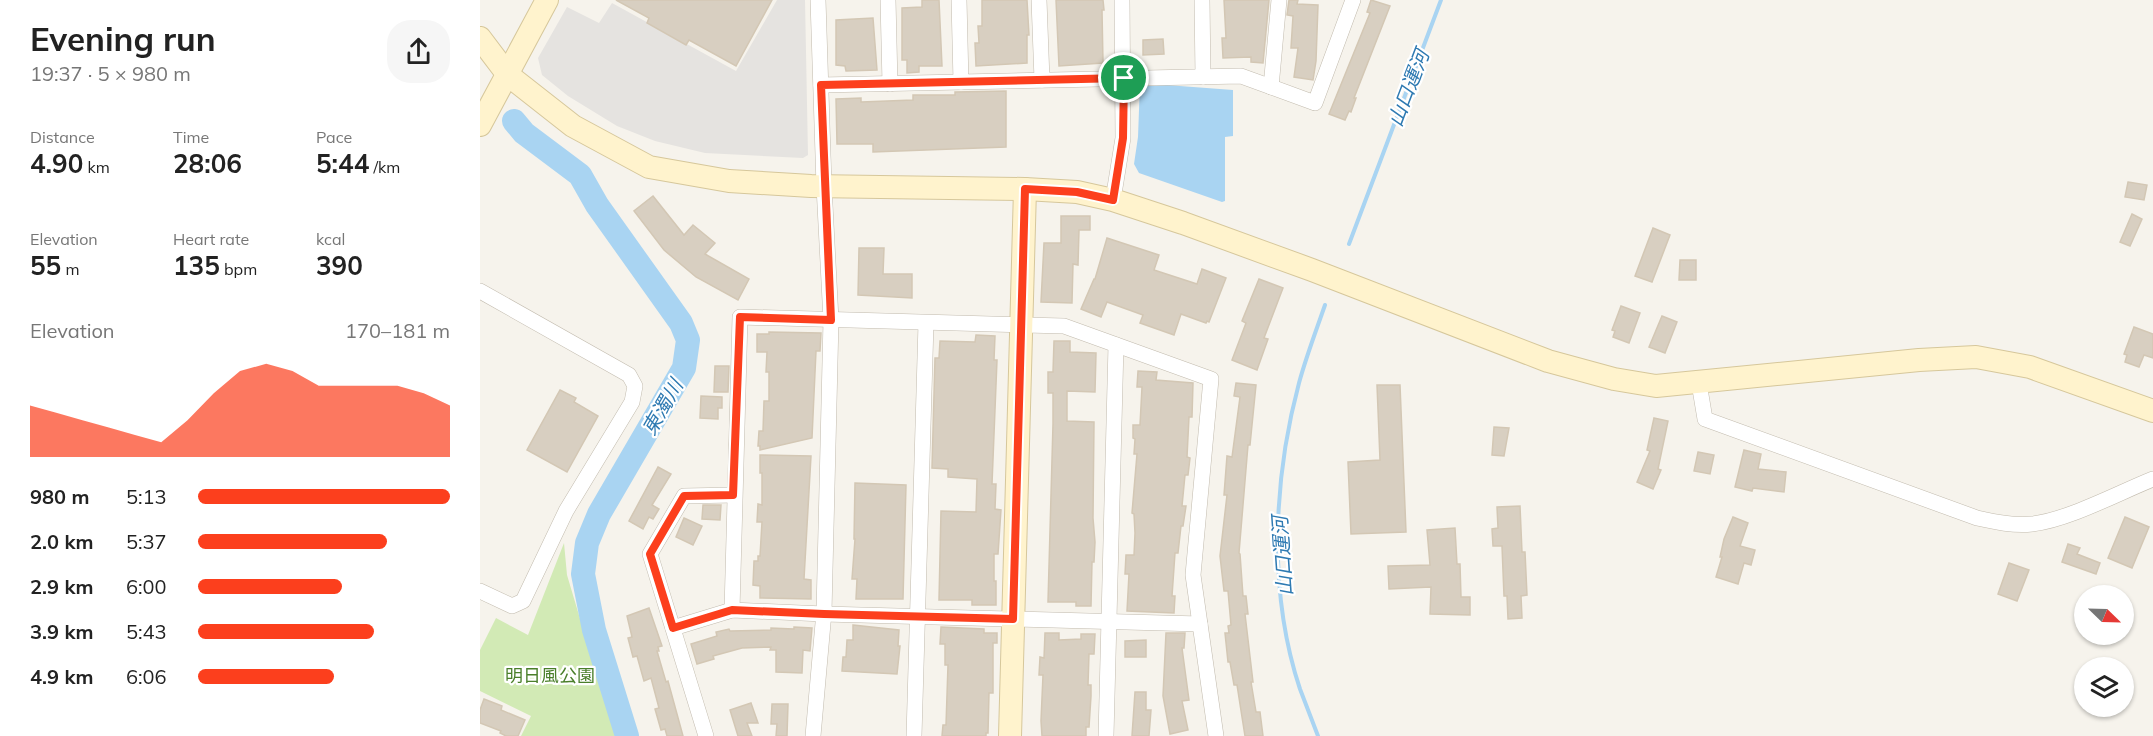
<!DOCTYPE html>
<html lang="en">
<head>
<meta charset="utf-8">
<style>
	:root { --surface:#fff; --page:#f6f6f6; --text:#222; --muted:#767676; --accent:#fc3f1d }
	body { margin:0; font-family:Mulish,"Noto Sans JP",sans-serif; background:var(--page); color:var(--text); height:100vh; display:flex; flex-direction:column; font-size:22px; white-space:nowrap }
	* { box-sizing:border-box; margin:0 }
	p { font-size:20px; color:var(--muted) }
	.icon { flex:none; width:33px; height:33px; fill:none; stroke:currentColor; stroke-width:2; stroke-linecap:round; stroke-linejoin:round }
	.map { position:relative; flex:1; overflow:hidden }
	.side { display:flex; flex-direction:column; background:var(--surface); width:480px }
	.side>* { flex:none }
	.needle { width:39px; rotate:113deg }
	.controls { position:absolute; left:1594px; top:585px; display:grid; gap:12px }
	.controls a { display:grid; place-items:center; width:60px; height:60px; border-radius:50%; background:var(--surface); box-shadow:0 2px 4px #0004; font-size:30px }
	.pin { position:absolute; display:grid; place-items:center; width:51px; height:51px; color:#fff; margin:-26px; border:3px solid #fff; border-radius:50%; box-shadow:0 2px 6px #0007 }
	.round { display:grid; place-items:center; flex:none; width:63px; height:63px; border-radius:24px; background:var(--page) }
	.head { display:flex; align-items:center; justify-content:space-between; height:102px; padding:0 30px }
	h1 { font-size:33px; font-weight:700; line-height:45px }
	.figures { display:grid; grid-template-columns:repeat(3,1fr); gap:9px; height:102px; padding:6px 30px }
	.figures div { display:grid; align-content:center }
	.figures b { font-size:26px; font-weight:700 }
	.figures small { font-size:16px; font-weight:400 }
	.figures p { font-size:16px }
	.chart { height:168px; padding:12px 30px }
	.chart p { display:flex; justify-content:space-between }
	.chart svg { width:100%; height:108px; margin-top:6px; fill:var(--accent); opacity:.7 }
	ul { padding:0 30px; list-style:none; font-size:20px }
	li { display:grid; grid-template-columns:96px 72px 1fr; align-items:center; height:45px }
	li i { height:15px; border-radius:8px; background:var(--accent) }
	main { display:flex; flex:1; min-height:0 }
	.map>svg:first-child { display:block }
	.green { fill:#d2eab5 }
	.parking { fill:#e5e3e0 }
	.water { fill:#a9d4f2 }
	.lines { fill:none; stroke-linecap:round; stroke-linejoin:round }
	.stream { stroke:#a9d4f2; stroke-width:4 }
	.river { stroke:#a9d4f2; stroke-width:24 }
	.building { fill:#d8cfc1; stroke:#d3c7b4; stroke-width:1.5 }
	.street-casing { stroke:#c2bbae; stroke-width:16 }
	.secondary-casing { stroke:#d6c79b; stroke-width:24 }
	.street { stroke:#fff; stroke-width:15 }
	.secondary { stroke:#fff3cd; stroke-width:22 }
	.route-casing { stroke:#fff; stroke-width:12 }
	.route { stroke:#fc3f1d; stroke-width:8 }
	.labels { text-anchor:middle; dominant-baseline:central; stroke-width:4.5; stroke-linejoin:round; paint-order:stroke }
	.park-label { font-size:18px; fill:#4a7f2a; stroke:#fff }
	.water-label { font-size:20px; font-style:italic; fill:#2e7ab2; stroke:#fff }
</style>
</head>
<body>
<main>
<section class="side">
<div class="head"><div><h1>Evening run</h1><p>19:37 · 5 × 980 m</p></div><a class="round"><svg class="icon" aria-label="share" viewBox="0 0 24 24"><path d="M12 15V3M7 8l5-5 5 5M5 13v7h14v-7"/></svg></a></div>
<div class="figures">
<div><p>Distance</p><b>4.90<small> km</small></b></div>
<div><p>Time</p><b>28:06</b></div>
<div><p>Pace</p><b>5:44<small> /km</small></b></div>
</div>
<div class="figures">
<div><p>Elevation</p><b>55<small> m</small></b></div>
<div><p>Heart rate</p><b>135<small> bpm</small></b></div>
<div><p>kcal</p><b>390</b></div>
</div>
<div class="chart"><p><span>Elevation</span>170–181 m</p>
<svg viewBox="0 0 160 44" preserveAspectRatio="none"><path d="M0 44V23L10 26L20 29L30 32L40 35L50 38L60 29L70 18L80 9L90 6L100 9L110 15L120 15L130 15L140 15L150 18L160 23V44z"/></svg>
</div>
<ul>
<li><b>980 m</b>5:13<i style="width:100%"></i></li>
<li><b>2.0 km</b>5:37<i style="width:75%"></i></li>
<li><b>2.9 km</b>6:00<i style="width:57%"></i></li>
<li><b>3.9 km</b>5:43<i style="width:70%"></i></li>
<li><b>4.9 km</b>6:06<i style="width:54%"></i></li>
</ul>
</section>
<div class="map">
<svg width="1673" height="736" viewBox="0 0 1673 736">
	<rect width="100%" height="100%" fill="#f6f3ec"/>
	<polygon class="green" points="84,543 87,575 135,736 41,736 51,716 0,691 0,650 16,618 48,635"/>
	<polygon class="parking" points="297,0 325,0 328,155 323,158 225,153 175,141 137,126 88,96 62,75 58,58 87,7 119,23 132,3 256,71"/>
	<polygon class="water" points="660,83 753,90 753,136 745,137 745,201 742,202 659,173 654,164 658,137"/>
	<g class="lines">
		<g class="stream">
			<polyline points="869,244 961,0"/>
			<path d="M 838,736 C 832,720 826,705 820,689 C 788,593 793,480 819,383 C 826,357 836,331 845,305"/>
		</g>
		<polyline class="river" points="34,121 44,133 100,175 117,205 201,323 208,340 204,368 119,514 107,543 103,574 114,630 147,736"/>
	</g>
	<g class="building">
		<polygon points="136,0 292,0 256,66 209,40 206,45 167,23 169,18"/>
		<polygon points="442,0 459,0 462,66 439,66 439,72 427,73 427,60 422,60 422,8 442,7"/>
		<polygon points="502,0 547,0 549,35 547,35 547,63 496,66 495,43 499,43 498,26 502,26"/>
		<polygon points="576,0 623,0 624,10 622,10 623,63 579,66"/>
		<polygon points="744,0 789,0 783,63 771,62 771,57 743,58 742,38 746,38"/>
		<polygon points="809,0 818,0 817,4 838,5 836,61 833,80 814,77 818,48 811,48 813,16 807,15"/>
		<polygon points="891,0 910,6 874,98 876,98 871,112 869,111 865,120 849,114 890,13 887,12"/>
		<polygon points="393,18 397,70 366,71 365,66 356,65 356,20"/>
		<polygon points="683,39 684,54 663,55 663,40"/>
		<polygon points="526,91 526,147 393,152 393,144 357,144 356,99 381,98 381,102 433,100 433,95 475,95 475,92"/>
		<polygon points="1648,182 1667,185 1664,200 1645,197"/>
		<polygon points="173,196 204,235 213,225 235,243 225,254 269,279 258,300 216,277 184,250 154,211"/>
		<polygon points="1652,214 1662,219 1650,246 1640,242"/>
		<polygon points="581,216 610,216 610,230 599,230 598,265 593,264 592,303 561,302 564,243 581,243"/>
		<polygon points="1173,228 1190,235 1172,282 1155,276"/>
		<polygon points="627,238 679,255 674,270 717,284 722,269 746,278 729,322 727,321 726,323 701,314 694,335 660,323 663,315 627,302 621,317 601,309 614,279 615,279"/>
		<polygon points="379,248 404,248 403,274 432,274 432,298 378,295"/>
		<polygon points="1200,260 1216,260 1216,280 1199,280"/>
		<polygon points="779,279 803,288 784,338 788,339 777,370 752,360 766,323 762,321"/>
		<polygon points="1141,306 1160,313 1149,343 1133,337 1135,331 1132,330"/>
		<polygon points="1182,316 1197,322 1185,353 1169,347"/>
		<polygon points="1654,327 1673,334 1673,358 1664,355 1659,367 1645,362 1647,355 1644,354"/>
		<polygon points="289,332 341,333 340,351 336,351 332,438 280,450 280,446 278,446 279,431 283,431 284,401 289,401 289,372 286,372 287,352 277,352 277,334 289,334"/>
		<polygon points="496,335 515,336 514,360 517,360 512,484 516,484 515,509 521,510 518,554 514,554 514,581 516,581 516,605 492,605 492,600 459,600 461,511 496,512 497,479 468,477 468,469 452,468 455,358 459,358 460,341 495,342"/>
		<polygon points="574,341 590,341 590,352 616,353 615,392 587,391 587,421 614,422 613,518 615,542 614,562 612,562 611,606 596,606 596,602 568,602 573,424 573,393 568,393 568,372 573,372"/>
		<polygon points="235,366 249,366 248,392 234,392"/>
		<polygon points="658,371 677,372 676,380 713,383 712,417 709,417 707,457 710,458 708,475 705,475 702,506 706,506 703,526 701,526 698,553 695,553 692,596 695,596 694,613 647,611 649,574 645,574 646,555 654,555 655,533 654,514 652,513 657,454 654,454 655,439 653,438 653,425 660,425 662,387 657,387"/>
		<polygon points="756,383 776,385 770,445 768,445 759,553 760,554 763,596 766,596 768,614 765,614 773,682 771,682 776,712 780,712 783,736 765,736 757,685 754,685 750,662 748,662 745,633 749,633 748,626 751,625 748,591 744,591 740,556 747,495 744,495 747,456 752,457 760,397 754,396"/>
		<polygon points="897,385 920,385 926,532 871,534 868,462 900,460"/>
		<polygon points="80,390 96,398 94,402 118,416 87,472 47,450"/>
		<polygon points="221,396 242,397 242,408 238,408 238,419 220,418"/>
		<polygon points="1174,418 1188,421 1178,469 1181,470 1173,489 1157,482 1170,451 1167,450"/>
		<polygon points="1014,427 1029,428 1024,456 1012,455"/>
		<polygon points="1264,450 1281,454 1278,469 1306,472 1304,492 1273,488 1272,491 1255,487"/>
		<polygon points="1218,452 1234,455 1230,474 1214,471"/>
		<polygon points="280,455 331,456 324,579 331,580 331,599 280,598 280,586 273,585 274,561 278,561 278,556 280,556 282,522 277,522 278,504 282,505 282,473 280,473"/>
		<polygon points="178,467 191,474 172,505 179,509 173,519 169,517 163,529 149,521"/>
		<polygon points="375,483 426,485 423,599 376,599 377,579 372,579 375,539 374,539"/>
		<polygon points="223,505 241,505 240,520 222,519"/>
		<polygon points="1040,506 1042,552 1045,552 1047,595 1041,596 1042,618 1028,619 1027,596 1024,596 1022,546 1013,546 1012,529 1018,528 1017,507"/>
		<polygon points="1253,517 1268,523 1260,546 1275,550 1271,565 1264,563 1258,584 1236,577 1242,557 1240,557 1244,539"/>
		<polygon points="1645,517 1669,527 1652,568 1628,558"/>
		<polygon points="204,518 222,526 213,545 196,537"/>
		<polygon points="975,528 977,564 980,564 981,597 990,597 990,615 950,614 951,587 909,589 908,566 950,565 947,530"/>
		<polygon points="1588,544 1600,548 1597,554 1620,563 1616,574 1582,562"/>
		<polygon points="1529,563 1549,570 1537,601 1518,594"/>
		<polygon points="169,608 182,646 178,647 179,651 177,651 186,682 188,681 203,736 187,736 185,729 181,730 175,709 179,708 171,678 164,681 157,656 153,657 148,638 152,637 147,616"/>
		<polygon points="373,625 419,630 418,646 420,646 417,674 362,671 363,657 366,657 367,640 373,640"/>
		<polygon points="314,627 332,628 330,651 323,650 322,673 296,672 296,650 290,650 291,647 262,648 233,656 234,659 217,664 211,644 237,636 236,632 249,629 250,631 291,630 291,628 314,629"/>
		<polygon points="461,627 504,629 504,633 517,633 517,643 513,643 513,693 509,693 508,733 506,733 506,736 462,736 463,725 466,725 468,665 465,665 465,644 460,644"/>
		<polygon points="565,633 579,633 579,640 601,639 601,634 615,634 614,654 609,654 608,685 611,685 611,696 609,727 606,727 606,736 562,736 561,721 563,675 559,675 560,657 564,658"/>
		<polygon points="686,633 705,633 704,648 702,648 709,700 702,701 708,730 690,734 683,696"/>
		<polygon points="666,640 666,657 645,657 645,641"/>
		<polygon points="655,692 666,692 666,710 671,710 669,736 652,736"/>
		<polygon points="4,699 22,706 21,710 45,720 38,736 26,736 20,733 21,731 0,723 0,710"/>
		<polygon points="271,703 278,723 267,723 272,736 258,736 250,710"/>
		<polygon points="292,704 308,704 307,736 296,736 297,724 291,724"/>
	</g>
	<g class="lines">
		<g class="street-casing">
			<g id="street">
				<polyline points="408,0 410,84"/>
				<polyline points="479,0 481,82 761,76 835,103 873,0"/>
				<polyline points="559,0 562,80"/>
				<polyline points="722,0 723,77"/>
				<polyline points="341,85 481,82"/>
				<polyline points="791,87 799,0"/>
				<polyline points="633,200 643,138 642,0"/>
				<polyline points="0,291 149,375 155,386 152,402 86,511 43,601 32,606 0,591"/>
				<path d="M 1219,383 L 1225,419 L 1497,518 C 1515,522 1534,526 1552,524 C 1588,520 1638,493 1673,479"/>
				<polyline points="252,610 260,317 584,326 731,379 713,575 736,736"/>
				<polyline points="193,628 252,610 344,614 720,624"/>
				<polyline points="226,736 170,554 204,496 253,495"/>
				<polyline points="333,736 344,612 351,320 344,186 338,0"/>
				<polyline points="434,736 446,323"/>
				<polyline points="626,736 636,345"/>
			</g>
		</g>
		<g class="secondary-casing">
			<g id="secondary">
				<polyline points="0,38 28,75 93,126 169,167 249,181 331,186 545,189 597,192 633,200 703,223 832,270 1068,361 1134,379 1176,386 1439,360 1496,357 1550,367 1673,411"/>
				<polyline points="0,125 67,0"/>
				<polyline points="530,736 545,189"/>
			</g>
		</g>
		<use href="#street" class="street"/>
		<use href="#secondary" class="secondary"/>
	</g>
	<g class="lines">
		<g class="route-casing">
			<polygon id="route" points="644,78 643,138 633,200 597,192 545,189 533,619 344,614 252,610 193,628 170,554 204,496 253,495 260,317 351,320 341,85"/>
		</g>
		<use href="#route" class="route"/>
	</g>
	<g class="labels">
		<g class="park-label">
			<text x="70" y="675">明日風公園</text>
		</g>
		<g class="water-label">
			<text transform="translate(928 88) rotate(-69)">山口運河</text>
			<text transform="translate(182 407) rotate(-60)">東濁川</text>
			<text transform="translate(802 556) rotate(-94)">山口運河</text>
		</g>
	</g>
</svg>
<div class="controls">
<a><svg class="needle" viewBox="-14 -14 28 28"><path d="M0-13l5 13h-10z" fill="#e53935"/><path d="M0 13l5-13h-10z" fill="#767676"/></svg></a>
<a><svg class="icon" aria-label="layers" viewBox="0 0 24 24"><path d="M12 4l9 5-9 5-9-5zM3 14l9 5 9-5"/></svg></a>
</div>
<div class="pin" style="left:644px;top:78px;background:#1e9e55"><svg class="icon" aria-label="arrive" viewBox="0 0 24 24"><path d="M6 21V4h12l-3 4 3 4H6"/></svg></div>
</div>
</main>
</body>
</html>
